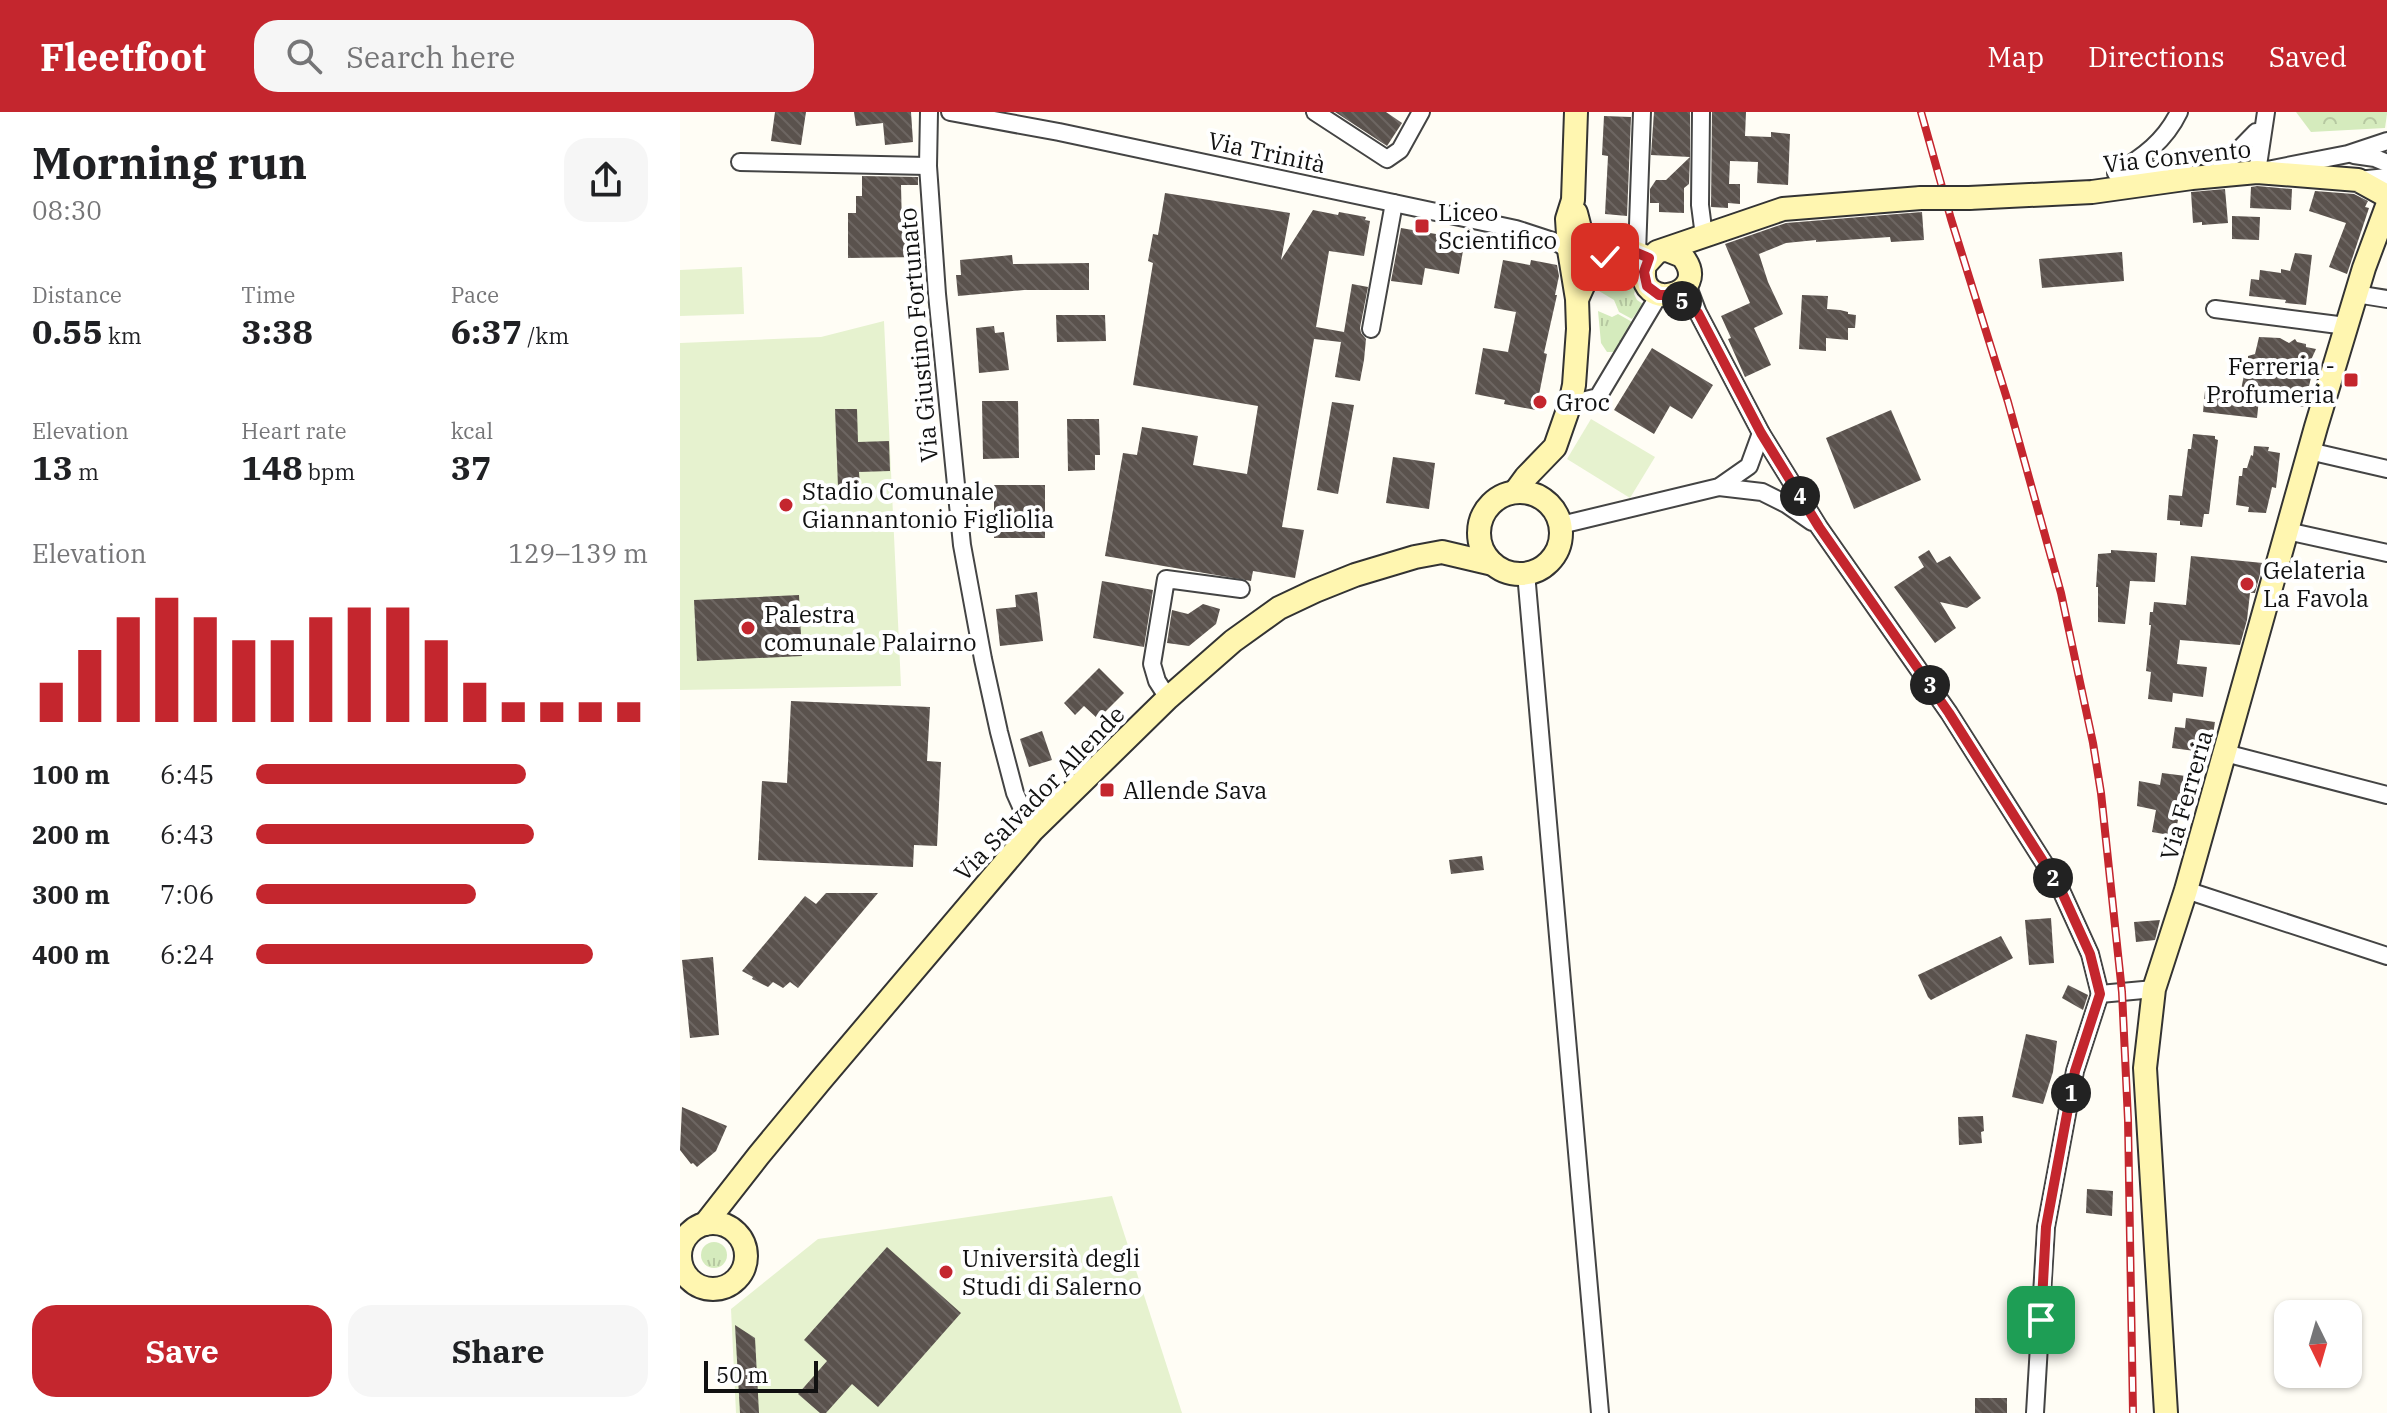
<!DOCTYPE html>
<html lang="en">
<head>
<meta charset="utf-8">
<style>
	:root { --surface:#fff; --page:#f6f6f6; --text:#202124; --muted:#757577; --accent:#c4262e }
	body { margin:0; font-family:"IBM Plex Serif",serif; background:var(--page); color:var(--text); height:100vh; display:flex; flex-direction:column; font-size:30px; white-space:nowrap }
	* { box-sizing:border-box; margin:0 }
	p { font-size:26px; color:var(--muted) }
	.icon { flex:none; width:44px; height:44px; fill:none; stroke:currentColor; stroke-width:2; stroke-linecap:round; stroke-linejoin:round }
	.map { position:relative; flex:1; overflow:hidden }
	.drawer { display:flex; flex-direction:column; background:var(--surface); width:680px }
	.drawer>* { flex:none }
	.needle { width:52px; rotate:175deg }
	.tools { position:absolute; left:1594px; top:1188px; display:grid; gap:16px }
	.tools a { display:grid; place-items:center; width:88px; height:88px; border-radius:16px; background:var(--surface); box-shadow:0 2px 6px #0004; font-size:40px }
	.scale { position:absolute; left:24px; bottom:20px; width:114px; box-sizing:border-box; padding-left:8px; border:4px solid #111; border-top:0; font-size:22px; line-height:28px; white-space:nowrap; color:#111; -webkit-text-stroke:6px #fff; paint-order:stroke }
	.pin { position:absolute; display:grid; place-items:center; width:68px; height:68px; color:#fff; margin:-34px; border-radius:16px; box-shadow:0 4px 12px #0006 }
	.km { position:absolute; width:40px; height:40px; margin:-20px; border-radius:50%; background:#222; color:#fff; font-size:22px; line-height:40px; text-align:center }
	.round { display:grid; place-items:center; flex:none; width:84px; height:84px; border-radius:24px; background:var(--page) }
	.overview { display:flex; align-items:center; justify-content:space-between; height:136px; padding:0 32px }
	h1 { font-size:44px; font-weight:700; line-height:60px }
	.metrics { display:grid; grid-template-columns:repeat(3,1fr); gap:12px; height:136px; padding:8px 32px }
	.metrics div { display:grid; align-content:center }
	.metrics b { font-size:34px; font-weight:700 }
	.metrics small { font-size:22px; font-weight:400 }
	.metrics p { font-size:22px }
	.chart { height:224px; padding:16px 32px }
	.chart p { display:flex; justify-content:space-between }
	.chart svg { width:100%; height:144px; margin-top:8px; stroke:var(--accent); stroke-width:6 }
	.button { display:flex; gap:16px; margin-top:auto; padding:16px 32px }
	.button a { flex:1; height:92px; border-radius:24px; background:var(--accent); color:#fff; font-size:32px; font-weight:700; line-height:92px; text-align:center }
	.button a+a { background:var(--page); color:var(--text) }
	ul { padding:0 32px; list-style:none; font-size:26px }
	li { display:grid; grid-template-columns:128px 96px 1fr; align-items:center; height:60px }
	li i { height:20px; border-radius:10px; background:var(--accent) }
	header { display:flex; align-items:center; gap:48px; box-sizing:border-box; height:112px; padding:0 40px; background:var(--accent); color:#fff }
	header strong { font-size:38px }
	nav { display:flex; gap:44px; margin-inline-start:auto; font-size:28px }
	.search { width:560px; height:72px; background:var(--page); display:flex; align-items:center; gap:20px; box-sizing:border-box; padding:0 28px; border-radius:24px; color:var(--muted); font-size:30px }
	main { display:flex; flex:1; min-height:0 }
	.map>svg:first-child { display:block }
	.grass { fill:url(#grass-tufts) }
	.park { fill:url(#park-crowns) }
	.pitch { fill:#e6f2cf }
	.building { fill:url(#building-back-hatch) }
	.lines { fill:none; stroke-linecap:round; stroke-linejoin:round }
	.street-casing { stroke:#444; stroke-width:20 }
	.secondary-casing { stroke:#333; stroke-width:26 }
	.street { stroke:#fff; stroke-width:16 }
	.secondary { stroke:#fff6b0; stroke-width:22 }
	.rail-casing { stroke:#c4262e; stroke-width:8 }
	.rail { stroke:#fff; stroke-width:5; stroke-dasharray:15; stroke-linecap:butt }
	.secondary-bridge-casing { stroke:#333; stroke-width:26; stroke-linecap:butt }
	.secondary-bridge { stroke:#fff6b0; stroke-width:22 }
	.route-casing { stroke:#fff; stroke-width:16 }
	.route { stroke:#c4262e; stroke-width:10 }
	.poi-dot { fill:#c4262e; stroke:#fff; stroke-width:3 }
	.labels { text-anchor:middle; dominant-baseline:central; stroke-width:8; stroke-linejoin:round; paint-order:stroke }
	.street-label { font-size:24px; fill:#111; stroke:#fff }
	.poi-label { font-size:24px; fill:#111; stroke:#fff; text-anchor:start }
</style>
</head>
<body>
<header>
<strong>Fleetfoot</strong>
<div class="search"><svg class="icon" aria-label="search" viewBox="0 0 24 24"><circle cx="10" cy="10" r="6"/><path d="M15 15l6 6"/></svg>Search here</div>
<nav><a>Map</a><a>Directions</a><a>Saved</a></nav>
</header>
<main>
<section class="drawer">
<div class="overview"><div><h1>Morning run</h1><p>08:30</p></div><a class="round"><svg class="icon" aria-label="share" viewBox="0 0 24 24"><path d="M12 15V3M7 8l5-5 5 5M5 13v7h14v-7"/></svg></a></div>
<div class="metrics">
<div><p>Distance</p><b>0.55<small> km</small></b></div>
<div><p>Time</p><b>3:38</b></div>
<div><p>Pace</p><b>6:37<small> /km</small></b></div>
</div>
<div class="metrics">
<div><p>Elevation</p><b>13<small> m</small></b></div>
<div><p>Heart rate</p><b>148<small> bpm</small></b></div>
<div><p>kcal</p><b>37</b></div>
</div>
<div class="chart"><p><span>Elevation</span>129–139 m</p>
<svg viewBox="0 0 160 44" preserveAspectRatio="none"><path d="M5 44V32M15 44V22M25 44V12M35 44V6M45 44V12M55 44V19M65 44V19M75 44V12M85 44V9M95 44V9M105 44V19M115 44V32M125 44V38M135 44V38M145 44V38M155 44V38"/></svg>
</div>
<ul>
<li><b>100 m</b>6:45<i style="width:69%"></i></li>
<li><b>200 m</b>6:43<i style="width:71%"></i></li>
<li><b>300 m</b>7:06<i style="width:56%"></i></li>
<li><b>400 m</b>6:24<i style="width:86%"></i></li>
</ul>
<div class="button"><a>Save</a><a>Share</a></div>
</section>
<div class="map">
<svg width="1707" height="1301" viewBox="0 0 1707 1301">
	<defs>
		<pattern id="grass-tufts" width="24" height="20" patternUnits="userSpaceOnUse" patternTransform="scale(2)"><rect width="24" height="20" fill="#d5ebbd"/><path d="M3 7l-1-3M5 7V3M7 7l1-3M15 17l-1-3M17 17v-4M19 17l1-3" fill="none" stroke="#b6c8a1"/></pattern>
		<pattern id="park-crowns" width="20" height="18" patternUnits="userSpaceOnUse" patternTransform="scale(2)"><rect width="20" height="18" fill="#d5ebbd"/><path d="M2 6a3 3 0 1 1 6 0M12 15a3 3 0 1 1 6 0" fill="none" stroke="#b6c8a1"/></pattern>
		<pattern id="building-back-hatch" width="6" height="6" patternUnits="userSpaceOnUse" patternTransform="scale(2)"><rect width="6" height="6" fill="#5a524d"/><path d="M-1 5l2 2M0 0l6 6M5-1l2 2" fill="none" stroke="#6d6662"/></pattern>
	</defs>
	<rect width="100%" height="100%" fill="#fffdf5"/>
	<g class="grass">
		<polygon points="924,174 956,176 954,182 957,188 963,192 952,207 939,200 934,188 919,179"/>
		<polygon points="918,199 932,205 938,202 954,211 934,240 927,240 921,231"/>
		<circle cx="34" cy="1143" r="13"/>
	</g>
	<polygon class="park" points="1616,0 1707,0 1707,2 1705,16 1631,20"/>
	<g class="pitch">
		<polygon points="62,155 64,202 0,204 0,158"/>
		<polygon points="204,209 221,574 0,578 0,231 141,225"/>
		<polygon points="911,307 975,345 950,386 887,347"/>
		<polygon points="432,1084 502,1301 56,1301 51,1197 138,1127"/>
	</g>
	<g class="building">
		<polygon points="95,0 126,0 121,33 91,29"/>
		<polygon points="174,0 231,0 233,30 205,33 203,11 176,14"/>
		<polygon points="655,0 706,0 722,11 707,34"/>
		<polygon points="974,0 1010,0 1010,45 971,43"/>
		<polygon points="1032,0 1066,0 1065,24 1091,25 1091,20 1110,22 1108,73 1077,71 1078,50 1050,49 1049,72 1060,72 1060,92 1048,91 1048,96 1031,95"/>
		<polygon points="924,4 951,5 947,104 925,102 928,44 922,43"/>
		<polygon points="1010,45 1009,72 1004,76 1004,101 979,100 979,91 970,91 970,77 976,68 986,68"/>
		<polygon points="182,64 238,65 238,73 221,73 222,115 241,115 243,145 168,146 168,101 176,101 176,84 182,84"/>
		<polygon points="1577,74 1612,77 1611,98 1570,96 1571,75"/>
		<polygon points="1545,77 1548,111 1522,113 1522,110 1513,111 1511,80"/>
		<polygon points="1635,79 1674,82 1688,89 1685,95 1689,96 1667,162 1649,155 1666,111 1629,99"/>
		<polygon points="485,81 610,101 601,148 633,98 658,103 659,100 686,105 685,108 690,109 684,144 649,139 636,215 664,220 672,172 688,175 680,216 681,221 686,227 684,248 680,269 655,265 661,230 634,227 602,415 624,418 615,466 573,459 571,469 425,444 443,341 457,343 462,315 518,324 513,353 567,362 578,294 453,273 473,151 468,149 473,122 478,123"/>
		<polygon points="1242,100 1244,128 1211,130 1210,125 1136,130 1136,128 1106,131 1079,142 1088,170 1103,202 1074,216 1091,253 1065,265 1048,227 1051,226 1041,204 1070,191 1045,132 1106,111"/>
		<polygon points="1552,104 1580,105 1579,128 1552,127"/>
		<polygon points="721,116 785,127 779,162 745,156 742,173 711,169"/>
		<polygon points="1442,140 1444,169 1362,176 1359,147"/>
		<polygon points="1615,141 1632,143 1626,193 1605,191 1606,188 1569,184 1571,167 1579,168 1580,158 1601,161 1601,157 1610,159"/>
		<polygon points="332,143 333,152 409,151 409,178 344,178 278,184 276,163 281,163 280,148"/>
		<polygon points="823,148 850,153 851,148 877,153 879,164 875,183 877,183 864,241 867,242 856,298 824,292 825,288 795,282 803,236 828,240 836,200 814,196"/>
		<polygon points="1122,183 1148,184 1147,197 1160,198 1168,200 1168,202 1176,203 1175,216 1168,216 1168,228 1146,226 1146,239 1119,237"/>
		<polygon points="376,203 425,203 426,229 377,230"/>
		<polygon points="314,214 315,221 324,220 329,258 299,261 296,216"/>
		<polygon points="1579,225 1600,226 1609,231 1615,227 1617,230 1626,232 1626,235 1636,237 1631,248 1635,249 1624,295 1579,287 1577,306 1523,300 1525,279 1560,283 1565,258 1568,258 1568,244 1575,242"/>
		<polygon points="972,236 1033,273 1012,307 990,294 974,322 934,298"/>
		<polygon points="302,289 338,289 339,346 303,347"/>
		<polygon points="652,290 674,293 658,382 637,378"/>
		<polygon points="155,297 177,297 178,330 209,329 210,359 179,360 180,375 158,375"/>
		<polygon points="1211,298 1241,368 1174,397 1146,326"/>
		<polygon points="387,307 419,307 420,343 415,343 415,358 388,359"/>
		<polygon points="1513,322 1535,324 1535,327 1538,328 1529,402 1524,402 1522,415 1500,413 1500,409 1487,408 1489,383 1502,384 1508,337 1511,337"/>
		<polygon points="1574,334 1589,335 1588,339 1600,341 1596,376 1592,375 1586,401 1568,400 1569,395 1556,393 1559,364 1562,364 1563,356 1567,356 1571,343 1573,344"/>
		<polygon points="713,345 755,351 749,397 706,391"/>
		<rect x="314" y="373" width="51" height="53"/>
		<polygon points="1249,438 1257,451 1270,444 1301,486 1287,496 1260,490 1276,516 1255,531 1214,475 1244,455 1238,445"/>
		<polygon points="1431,438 1477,441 1475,470 1450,469 1445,512 1418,510 1418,475 1416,475 1418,442 1431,441"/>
		<polygon points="1511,444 1583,451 1575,481 1570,481 1567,508 1560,533 1500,528 1497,552 1527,555 1523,585 1493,581 1492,590 1468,587 1471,560 1466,559 1471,513 1469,513 1470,500 1473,500 1474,490 1506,493"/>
		<polygon points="422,469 473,478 464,535 413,526"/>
		<polygon points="357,480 363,529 320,534 316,497 336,495 335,483"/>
		<polygon points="119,483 122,544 17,549 14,488"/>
		<polygon points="523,492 540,497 536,512 509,534 487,531 492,498 508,502"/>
		<polygon points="419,556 444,581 418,607 404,594 395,603 384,591"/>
		<polygon points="111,589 250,595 247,649 261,650 257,734 234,733 233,755 78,748 82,669 107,671"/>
		<polygon points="1506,606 1535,610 1530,641 1492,636 1495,615 1505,616"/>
		<polygon points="362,619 372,648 349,655 340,627"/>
		<polygon points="1482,661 1506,664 1495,724 1472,720 1476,698 1457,694 1459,669 1480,673"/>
		<polygon points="802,744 804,758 771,762 769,748"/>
		<polygon points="146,781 198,781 118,876 110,870 103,876 93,870 88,875 72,867 73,865 62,859 125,784 136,792"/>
		<polygon points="1371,806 1374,851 1349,853 1345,808"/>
		<polygon points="1480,808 1475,828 1456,830 1454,810"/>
		<polygon points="1321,824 1333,846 1251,888 1248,885 1238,863"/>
		<polygon points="33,845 39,923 10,926 2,848"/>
		<polygon points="1388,873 1408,883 1403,898 1382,886"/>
		<polygon points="1346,922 1377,929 1373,960 1363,992 1332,985"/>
		<polygon points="2,995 47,1014 36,1039 17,1055 13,1051 11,1052 0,1038"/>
		<polygon points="1303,1004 1304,1019 1301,1020 1302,1031 1279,1033 1278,1005"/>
		<polygon points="1407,1077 1433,1079 1432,1104 1406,1101"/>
		<polygon points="207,1135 281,1201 198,1295 172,1272 146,1301 140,1301 118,1282 147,1249 124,1228"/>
		<polygon points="55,1213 75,1226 79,1301 60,1301"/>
		<rect x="1295" y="1286" width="32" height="15"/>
	</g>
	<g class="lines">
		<g class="street-casing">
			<g id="street">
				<polyline points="249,0 248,54 257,182 282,433 303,547 319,620 335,681 352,719"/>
				<polyline points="270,0 379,20 836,117 876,130 889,138"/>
				<polyline points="635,0 707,47 720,38 741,0"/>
				<polyline points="1021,0 1020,93 1024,124"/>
				<path d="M 1499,0 C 1485,29 1463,45 1436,61 L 1503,56 L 1512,66"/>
				<polyline points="1586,0 1577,60 1668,42 1707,29"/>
				<polyline points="1674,43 1695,46 1707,51"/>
				<polyline points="60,50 248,54"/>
				<polyline points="1533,64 1576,20"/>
				<polyline points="1678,68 1707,65"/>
				<polyline points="957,141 962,0"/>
				<polyline points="1007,172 1018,201 1081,321 1139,415 1269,601 1380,776 1410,842 1420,882 1474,877"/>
				<polyline points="1676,182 1707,187"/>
				<polyline points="1535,197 1666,214"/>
				<polyline points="691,217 714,91"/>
				<polyline points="890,292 918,285 979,183"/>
				<polyline points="1629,339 1707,357"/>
				<polyline points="1039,375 1082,380 1106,392 1132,410"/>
				<polyline points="881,413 1039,375 1069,354 1081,321"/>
				<polyline points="1607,419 1707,441"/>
				<polyline points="846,461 920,1301"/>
				<polyline points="488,586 477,569 472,552 486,467 561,477"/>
				<polyline points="1545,641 1707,683"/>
				<polyline points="1506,778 1707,844"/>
				<polyline points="1355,1301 1366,1115 1395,959 1420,882"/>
			</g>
		</g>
		<g class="secondary-casing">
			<g id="secondary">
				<polyline points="1289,86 1412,80 1512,66 1577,60 1678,68 1707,84"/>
				<polyline points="896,101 903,128 919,134 944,136 969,146"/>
				<path d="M 987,138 L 1002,144 C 1035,184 954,203 965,153 L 977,140 L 1103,97 L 1241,86"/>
				<path d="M 898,185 C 908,162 916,144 943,136"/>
				<polyline points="835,380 846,365 875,335 890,292 894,273 898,217 897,187 889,138 887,107 893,88 896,0"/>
				<circle cx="840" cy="421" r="41"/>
				<circle cx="33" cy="1144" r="33"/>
				<polyline points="25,1112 79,1043 141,968 352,719 488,586 553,529 599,496 635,479 675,463 735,445 762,440 813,452"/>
				<polyline points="1486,1301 1465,956 1474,877 1506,778 1636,315 1684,156 1707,94"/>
			</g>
		</g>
		<use href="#street" class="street"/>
		<use href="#secondary" class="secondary"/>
		<g class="rail-casing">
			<polyline id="rail" points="1241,0 1271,107 1328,290 1381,481 1413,631 1421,681 1442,880 1448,1008 1453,1301"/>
		</g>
		<use href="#rail" class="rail"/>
		<g class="secondary-bridge-casing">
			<polyline id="secondary-bridge" points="1241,86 1289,86"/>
		</g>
		<use href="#secondary-bridge" class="secondary-bridge"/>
	</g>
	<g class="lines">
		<g class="route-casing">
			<path id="route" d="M 925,145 C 943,132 950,138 969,146 L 964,160 L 967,174 L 979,183 L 994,183 L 1018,201 L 1081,321 L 1139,415 L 1269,601 L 1293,639 L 1380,776 L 1410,842 L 1420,882 L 1395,959 L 1366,1115 L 1361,1208"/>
		</g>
		<use href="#route" class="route"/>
	</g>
	<g class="poi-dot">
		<rect x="734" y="106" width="16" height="16" rx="4"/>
		<rect x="1663" y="260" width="16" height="16" rx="4"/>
		<circle cx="860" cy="290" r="8"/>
		<circle cx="106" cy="393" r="8"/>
		<circle cx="1567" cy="472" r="8"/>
		<circle cx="68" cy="516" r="8"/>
		<rect x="419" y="670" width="16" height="16" rx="4"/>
		<circle cx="266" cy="1160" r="8"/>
	</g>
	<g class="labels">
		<g class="street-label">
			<text transform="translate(587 40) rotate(12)">Via Trinità</text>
			<text transform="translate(1497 44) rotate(-6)">Via Convento</text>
			<text transform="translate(238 223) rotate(-95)">Via Giustino Fortunato</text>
			<text transform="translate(359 681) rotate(-46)">Via Salvador Allende</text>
			<text transform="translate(1506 683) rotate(-74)">Via Ferreria</text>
		</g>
		<g class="poi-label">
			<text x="758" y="100">Liceo<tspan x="758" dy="28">Scientifico</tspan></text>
			<text x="1655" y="254" text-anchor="end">Ferreria -<tspan x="1655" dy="28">Profumeria</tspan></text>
			<text x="876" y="290">Groc</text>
			<text x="122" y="379">Stadio Comunale<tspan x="122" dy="28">Giannantonio Figliolia</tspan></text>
			<text x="1583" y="458">Gelateria<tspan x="1583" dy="28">La Favola</tspan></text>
			<text x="84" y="502">Palestra<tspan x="84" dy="28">comunale Palairno</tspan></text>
			<text x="443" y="678">Allende Sava</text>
			<text x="282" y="1146">Università degli<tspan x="282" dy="28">Studi di Salerno</tspan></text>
		</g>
	</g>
</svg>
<div class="tools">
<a><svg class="needle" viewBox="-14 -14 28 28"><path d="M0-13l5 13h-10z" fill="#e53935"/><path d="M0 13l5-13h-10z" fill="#757577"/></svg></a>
</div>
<div class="scale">50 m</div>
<div class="pin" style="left:1361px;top:1208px;background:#1e9e55"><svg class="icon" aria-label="arrive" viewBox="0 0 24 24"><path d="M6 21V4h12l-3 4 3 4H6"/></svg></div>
<div class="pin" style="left:925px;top:145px;background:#d93025"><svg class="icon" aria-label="check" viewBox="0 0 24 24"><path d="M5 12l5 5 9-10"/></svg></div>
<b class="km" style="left:1391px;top:981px">1</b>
<b class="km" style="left:1373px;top:766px">2</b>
<b class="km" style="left:1250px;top:573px">3</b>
<b class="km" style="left:1120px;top:384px">4</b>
<b class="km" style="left:1002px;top:189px">5</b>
</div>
</main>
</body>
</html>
